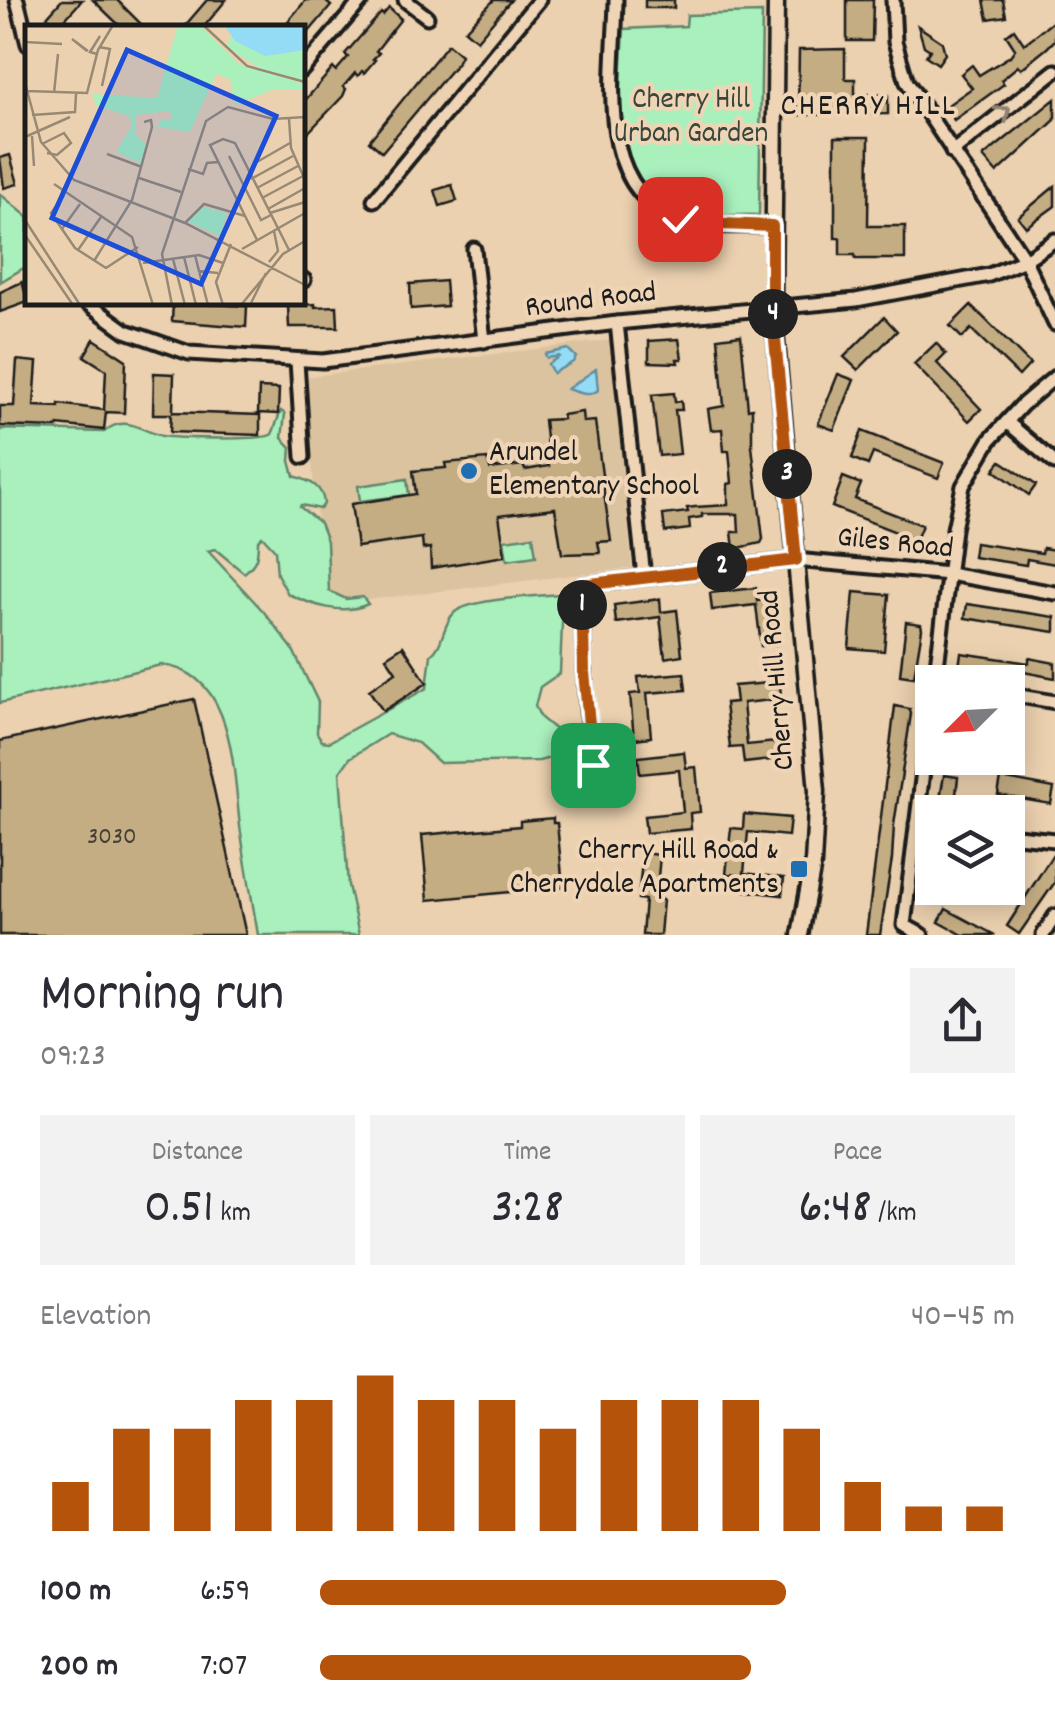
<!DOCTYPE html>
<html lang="en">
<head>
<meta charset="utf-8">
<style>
	:root { --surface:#fff; --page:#f2f2f3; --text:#2b2b33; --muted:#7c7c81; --accent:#b45309 }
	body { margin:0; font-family:Dekko,sans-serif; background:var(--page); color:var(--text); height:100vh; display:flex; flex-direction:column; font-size:38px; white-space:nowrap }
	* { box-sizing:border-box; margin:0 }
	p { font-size:32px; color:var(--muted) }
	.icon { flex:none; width:55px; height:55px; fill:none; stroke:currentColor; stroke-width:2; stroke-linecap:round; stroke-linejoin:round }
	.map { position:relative; height:935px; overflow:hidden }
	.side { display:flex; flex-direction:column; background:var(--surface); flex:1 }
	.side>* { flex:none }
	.needle { width:65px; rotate:246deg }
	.buttons { position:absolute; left:915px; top:665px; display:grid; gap:20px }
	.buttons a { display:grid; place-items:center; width:110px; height:110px; border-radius:0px; background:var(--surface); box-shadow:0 5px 25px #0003; font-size:50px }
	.pin { position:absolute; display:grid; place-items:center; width:85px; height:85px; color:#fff; margin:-42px; border-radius:20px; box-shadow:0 5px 15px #0006 }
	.km { position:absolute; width:50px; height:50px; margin:-25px; border-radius:50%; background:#222; color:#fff; font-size:28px; line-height:50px; text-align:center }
	.round { display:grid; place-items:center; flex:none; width:105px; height:105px; border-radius:0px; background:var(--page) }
	.overview { display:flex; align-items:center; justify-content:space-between; height:170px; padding:0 40px }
	h1 { font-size:55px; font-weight:600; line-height:75px }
	.stats { display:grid; grid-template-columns:repeat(3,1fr); gap:15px; height:170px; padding:10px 40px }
	.stats div { display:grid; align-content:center; border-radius:0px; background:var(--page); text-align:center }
	.stats b { font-size:50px; font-weight:600 }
	.stats small { font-size:28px; font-weight:400 }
	.stats p { font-size:28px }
	.chart { height:280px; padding:20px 40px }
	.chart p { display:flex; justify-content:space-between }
	.chart svg { width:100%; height:180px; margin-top:10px; stroke:var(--accent); stroke-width:6 }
	ul { padding:0 40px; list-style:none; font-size:32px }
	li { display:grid; grid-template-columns:160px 120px 1fr; align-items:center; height:75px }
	li i { height:25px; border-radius:12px; background:var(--accent) }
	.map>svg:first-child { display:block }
	.built { fill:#dcc39f }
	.green { fill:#a9f0bd; stroke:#62866c; stroke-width:2.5 }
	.water { fill:#94dbf6; stroke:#648f9f; stroke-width:2.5 }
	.building { fill:#c5ad83; stroke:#1c1c1c; stroke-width:2.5 }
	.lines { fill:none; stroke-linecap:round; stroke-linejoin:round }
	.minor-casing { stroke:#1c1c1c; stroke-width:19 }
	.tertiary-casing { stroke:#1c1c1c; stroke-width:21 }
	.minor { stroke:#efd5b6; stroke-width:11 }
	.tertiary { stroke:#efd5b6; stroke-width:14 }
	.oneway { stroke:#908271 }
	.route-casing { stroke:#fff; stroke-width:20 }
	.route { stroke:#b45309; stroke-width:12 }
	.poi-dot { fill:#1f6fb2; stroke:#efd5b6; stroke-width:4 }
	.labels { text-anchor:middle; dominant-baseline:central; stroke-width:8; stroke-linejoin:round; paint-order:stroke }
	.number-label { font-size:25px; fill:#464036 }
	.park-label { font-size:30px; fill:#38463c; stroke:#efd5b6 }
	.street-label { font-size:30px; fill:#1c1c1c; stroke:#efd5b6 }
	.poi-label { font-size:30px; fill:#1c1c1c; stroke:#efd5b6; text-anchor:start }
	.neighbourhood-label { font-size:32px; letter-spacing:2.5px; fill:#1c1c1c; stroke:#efd5b6 }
	.inset-road { fill:none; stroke:#988974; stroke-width:2.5 }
	.view { fill:#1d4ed8; fill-opacity:0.15; stroke:#1d4ed8; stroke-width:5 }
	.inset-edge { fill:none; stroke:#1c1c1c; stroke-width:5 }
</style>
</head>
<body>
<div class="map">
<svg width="1055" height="935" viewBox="0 0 1055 935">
	<rect width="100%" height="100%" fill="#ebd1af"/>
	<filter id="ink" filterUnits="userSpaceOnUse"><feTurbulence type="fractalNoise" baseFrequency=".01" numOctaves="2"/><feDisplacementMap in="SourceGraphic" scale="20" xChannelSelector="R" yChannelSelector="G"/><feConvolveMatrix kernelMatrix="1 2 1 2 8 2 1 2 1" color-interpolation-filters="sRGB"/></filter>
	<g filter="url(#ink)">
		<polygon class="built" points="611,340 632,568 325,605 304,377"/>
		<g class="green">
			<path d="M 762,13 L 759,215 C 737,214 710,218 688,212 C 605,187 621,95 624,29 L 686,26 L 687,15 Z"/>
			<polygon points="0,194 28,217 27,266 0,282"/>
			<path d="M 281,411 L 285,414 L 282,438 L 291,447 L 290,461 L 294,476 C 310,481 323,486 324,504 L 320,509 L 301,505 L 300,507 L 320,523 L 327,541 L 329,591 L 346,599 L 363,597 L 368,604 C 343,616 312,605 288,594 L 277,574 L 275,550 L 262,536 L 258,540 C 258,556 257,563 244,573 L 215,549 L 208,551 L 264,612 L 292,648 L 318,702 L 317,733 L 322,741 L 329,742 L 427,688 L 431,655 C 444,645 442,625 454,613 C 468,599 537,596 559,594 L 563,597 L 560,673 L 540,687 L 535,706 L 541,718 L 557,731 L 561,755 L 539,761 L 440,763 L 418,743 L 388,734 L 350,758 L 340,772 L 348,885 L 359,935 L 258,935 C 252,899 245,862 240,826 C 233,771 235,672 161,665 L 0,703 L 0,429 L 104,432 C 124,414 140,430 162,436 C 172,438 267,441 272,434 C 275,429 278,417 281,411 Z"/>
			<polygon points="407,479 409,495 360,501 358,486"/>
			<polygon points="533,536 536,556 507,560 504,540"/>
		</g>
		<g class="water">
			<polygon points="568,349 576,357 573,362 553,373 548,364 560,356 547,358 545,354"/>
			<path d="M 596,369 L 598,390 C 589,398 577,392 567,389 Z"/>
		</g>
		<g class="building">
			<polygon points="62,0 82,0 58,27 47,17"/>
			<polygon points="93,0 117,0 145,28 122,28"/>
			<polygon points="207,0 226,0 203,28 183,28"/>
			<polygon points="306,0 324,0 331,6 302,40 302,28 296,28 288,21"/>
			<polygon points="494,0 511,0 477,40 465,30"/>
			<rect x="645" y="0" width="29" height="8"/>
			<polygon points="847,0 873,0 872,41 847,41"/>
			<polygon points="984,0 1003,0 1006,16 988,19"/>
			<polygon points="389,8 401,19 376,51 379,53 373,59 375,60 364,73 362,71 358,76 355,73 343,87 346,89 343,96 302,139 302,104 333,68 336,71 348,57 345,54 381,13 383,15"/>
			<polygon points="1055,20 1055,40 1047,48 1021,69 1018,66 1001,80 1004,84 954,120 945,107 972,88 961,74 972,65 979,75 1010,56 1015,49 1006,35 1014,29 1024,44"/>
			<polygon points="918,26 942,42 945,54 938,64 926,56 930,50 924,46"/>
			<polygon points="448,44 461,55 457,63 382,152 369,141"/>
			<polygon points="845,49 845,79 855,79 855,94 888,95 888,114 798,115 799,50"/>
			<polygon points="1055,99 1055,120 997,173 983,157"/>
			<polygon points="835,137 869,137 868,226 905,226 905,259 856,259 855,255 840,255 840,238 835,238"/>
			<polygon points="10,155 18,184 4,188 0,158"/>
			<polygon points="452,185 457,201 440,206 435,190"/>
			<polygon points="1055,186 1055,206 1026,227 1018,217"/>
			<polygon points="445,281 447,306 411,309 410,284"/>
			<polygon points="22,282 28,302 0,312 0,292"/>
			<polygon points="173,302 247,306 246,327 172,321"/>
			<polygon points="315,304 315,307 337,306 338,327 289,327 288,306"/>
			<polygon points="971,305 1030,364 1019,376 971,329 962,338 950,326"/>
			<polygon points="884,317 897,331 858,370 844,357"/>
			<polygon points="741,335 748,409 752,408 752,446 763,539 761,543 734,549 732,532 739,532 738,514 702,514 702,517 689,519 690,529 665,532 663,515 688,512 687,508 695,507 728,505 728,484 732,483 729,451 724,451 722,429 711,430 708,409 724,406 718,338"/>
			<polygon points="94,339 126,360 124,413 106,412 104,430 58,425 57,428 0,426 0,406 14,406 17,360 37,362 34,406 59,407 59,404 104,410 106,370 84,356"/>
			<polygon points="679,339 682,359 677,359 678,363 649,362 649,341"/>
			<polygon points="936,343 946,354 937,363 981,409 969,421 914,364"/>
			<polygon points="154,373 174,374 173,412 260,415 260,435 170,432 171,414 153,414"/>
			<polygon points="838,374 854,380 834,430 818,424"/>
			<polygon points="259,388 279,389 278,414 258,413"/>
			<polygon points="674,393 675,402 681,401 682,410 675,410 680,454 659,456 652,395"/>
			<polygon points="582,412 583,422 595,421 602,475 607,486 603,486 611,541 598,542 600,553 562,554 555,508 499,515 505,556 431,568 430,548 423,549 422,538 357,547 351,504 416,494 413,471 446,468 445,463 487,459 490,469 523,465 525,470 549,466 544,420 563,419 562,415"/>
			<polygon points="862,431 944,463 938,478 873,453 868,465 852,458"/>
			<polygon points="1001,461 1036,485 1029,495 994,470"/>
			<polygon points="843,477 861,484 855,499 922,525 916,540 832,507"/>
			<polygon points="975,543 1042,553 1043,548 1055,550 1055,564 1027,559 1026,565 973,557"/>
			<polygon points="756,588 757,601 772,599 778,644 761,646 756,605 712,610 710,593"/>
			<polygon points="854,592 889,595 884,651 849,648"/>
			<polygon points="660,599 661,612 677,610 682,655 665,658 660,617 616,623 614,605"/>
			<polygon points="967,604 1055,617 1055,632 965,618"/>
			<polygon points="906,622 921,624 922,629 914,677 900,675"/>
			<polygon points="403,646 427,683 383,711 369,690 396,672 386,657"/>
			<polygon points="961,653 1029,663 1029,658 1055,663 1055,678 1013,670 1012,675 959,667"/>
			<polygon points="684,673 686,690 647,693 651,737 634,739 630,694 640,693 638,677"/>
			<polygon points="780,682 781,699 743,703 747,745 787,741 789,758 744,763 742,747 730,748 725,703 736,702 734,686"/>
			<polygon points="194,699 246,935 0,935 0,741"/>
			<polygon points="895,706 910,709 911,714 894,825 892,859 880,935 866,935"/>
			<polygon points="684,752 686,768 696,767 700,812 690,813 691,829 646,833 644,816 683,812 679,770 640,774 638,757"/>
			<polygon points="944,775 958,777 954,812 938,810"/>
			<polygon points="1001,778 1054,788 1051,804 998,795"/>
			<polygon points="744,814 790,818 788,836 748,832 744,873 784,878 782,895 737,890 738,875 726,874 731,828 743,829"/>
			<polygon points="553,818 553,823 557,823 563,887 428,900 422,835 520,826 520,821"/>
			<polygon points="1055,851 1055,882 1019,934 1007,926"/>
			<polygon points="643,853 660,855 656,899 663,900 660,935 642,935 645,900 638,899"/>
			<polygon points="946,909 974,924 995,935 963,935 939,922"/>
		</g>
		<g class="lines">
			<g class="minor-casing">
				<g id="minor">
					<polyline points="17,0 28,44"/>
					<polyline points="405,0 427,17"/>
					<path d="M 616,0 C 615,71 592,190 680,219 C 708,228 743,225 772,226"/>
					<polyline points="893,0 895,42 907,82 1025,260 1055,324"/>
					<polyline points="302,70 362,0"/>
					<polyline points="952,152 1055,71"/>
					<polyline points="374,200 539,0"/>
					<polyline points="474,249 484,341"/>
					<polyline points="302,279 304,280"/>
					<polyline points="86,302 126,331 189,353 323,361 617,323 856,300 989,275 1025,260 1055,240"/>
					<polyline points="617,323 644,577"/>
					<polyline points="297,361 303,457"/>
					<polyline points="1007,422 1055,463"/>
					<polyline points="935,682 954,529 963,486 990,440 1022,405 1055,377"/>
					<polyline points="1008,694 1055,702"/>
					<polyline points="594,796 584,672 582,585 795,560 949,574 1055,593"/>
					<polyline points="916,824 932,826"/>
					<polyline points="1008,835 1055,840"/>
					<polyline points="922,935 904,925 932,698"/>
					<polyline points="1043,935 1055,916"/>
				</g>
			</g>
			<g class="tertiary-casing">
				<polyline id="tertiary" points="776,0 773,308 817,791 813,864 800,935"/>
			</g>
			<use href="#minor" class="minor"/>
			<use href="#tertiary" class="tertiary"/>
		</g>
		<defs><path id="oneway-chevron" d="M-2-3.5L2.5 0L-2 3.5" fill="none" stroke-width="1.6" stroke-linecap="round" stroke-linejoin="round" transform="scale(2.5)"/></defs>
		<use class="oneway" href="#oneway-chevron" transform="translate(1004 112) rotate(-38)"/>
	</g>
	<g class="lines" filter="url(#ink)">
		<g class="route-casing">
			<polyline id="route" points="593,765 584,672 582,585 796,560 772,308 772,226 696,223 680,219"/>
		</g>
		<use href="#route" class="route"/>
	</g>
	<g class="poi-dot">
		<circle cx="469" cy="471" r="10"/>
		<rect x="789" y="859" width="20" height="20" rx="5"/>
	</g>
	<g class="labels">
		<g class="number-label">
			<text x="112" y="838">3030</text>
		</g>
		<g class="park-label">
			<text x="691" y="101">Cherry Hill<tspan x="691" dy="34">Urban Garden</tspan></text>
		</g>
		<g class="street-label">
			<text transform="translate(591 302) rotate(-7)">Round Road</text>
			<text transform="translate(895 545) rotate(6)">Giles Road</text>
			<text transform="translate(779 680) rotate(-95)">Cherry Hill Road</text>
		</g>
		<g class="poi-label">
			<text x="489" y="454">Arundel<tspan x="489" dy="34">Elementary School</tspan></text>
			<text x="779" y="852" text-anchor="end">Cherry Hill Road &amp;<tspan x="779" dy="34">Cherrydale Apartments</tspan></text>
		</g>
		<g class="neighbourhood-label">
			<text x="869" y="108">CHERRY HILL</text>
		</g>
	</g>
	<g transform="translate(25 25)">
		<rect width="280" height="280" fill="#ebd1af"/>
		<path d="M 153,0 L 175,0 L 214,39 L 280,59 L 280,65 L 249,64 L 210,80 L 205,54 L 191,49 L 165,107 L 133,102 L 129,107 L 136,95 L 147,95 L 145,86 L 110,90 L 111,110 L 121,120 L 116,138 L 91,127 L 107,101 L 104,91 L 71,80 L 67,69 L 132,73 ZM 206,12 L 240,31 L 280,25 L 280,56 L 238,45 L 201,22 ZM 176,181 L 202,188 L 195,211 L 163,197 Z" fill="#a9f0bd"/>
		<path d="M 199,0 L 280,0 L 280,25 L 240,31 L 210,16 Z" fill="#94dbf6"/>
		<path class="inset-road" d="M 178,0 L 222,41 L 280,57M 0,17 L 37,19M 74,22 L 85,24 L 77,61M 62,26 L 47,14 L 63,26M 65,27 L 75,11 L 67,24 L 65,27 L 72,29M 0,58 L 16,117 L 49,155 L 160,198 L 280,260M 2,66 L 62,68 L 73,25 L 88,0M 29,68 L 33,29M 7,90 L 50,87 L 51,69M 264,94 L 266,123 L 280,155M 7,111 L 9,141M 0,112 L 45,92M 17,119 L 39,108 L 46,118 L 32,130 L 22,128M 82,129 L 117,142M 204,131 L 236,195 L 246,190M 232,137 L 265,118M 163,144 L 178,149 L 182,138 L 193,137M 114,153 L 156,167M 226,154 L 268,131M 29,159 L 107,212 L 128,280M 232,163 L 273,141M 39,170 L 26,188 L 50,223 L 81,243M 237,173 L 278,151M 243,184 L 280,163M 245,188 L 280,177M 0,195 L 55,280M 160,198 L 179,179 L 220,191M 37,204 L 55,179M 0,210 L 48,280M 232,215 L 185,120 L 198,114 L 210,118 L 264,225M 217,224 L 280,188M 53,225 L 76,192M 170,230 L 174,246 L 193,248M 159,232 L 171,280M 148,234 L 160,280M 69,236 L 107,175 L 127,102 L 126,95 L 119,97M 244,237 L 253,226 L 249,206M 118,238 L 174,230 L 198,238M 81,243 L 113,222M 174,246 L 183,280M 226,278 L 241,248M 147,280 L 137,229 L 181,96 L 203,82 L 248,94 L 280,92M 198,280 L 191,257 L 206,219M 216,280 L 258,229 L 280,216"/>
		<path class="view" d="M 102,25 L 251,91 L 176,259 L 27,193 Z"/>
		<rect width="280" height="280" class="inset-edge"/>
	</g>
</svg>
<div class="buttons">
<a><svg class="needle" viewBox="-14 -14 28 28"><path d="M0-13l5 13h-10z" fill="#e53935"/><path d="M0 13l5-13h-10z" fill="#7c7c81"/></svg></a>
<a><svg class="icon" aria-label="layers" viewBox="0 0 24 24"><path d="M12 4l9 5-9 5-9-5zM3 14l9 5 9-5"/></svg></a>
</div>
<div class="pin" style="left:593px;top:765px;background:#1e9e55"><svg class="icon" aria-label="arrive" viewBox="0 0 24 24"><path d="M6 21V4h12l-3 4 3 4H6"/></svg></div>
<div class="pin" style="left:680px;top:219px;background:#d93025"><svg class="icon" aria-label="check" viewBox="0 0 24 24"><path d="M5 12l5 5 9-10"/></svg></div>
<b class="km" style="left:582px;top:605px">1</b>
<b class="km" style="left:722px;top:567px">2</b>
<b class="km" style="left:787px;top:474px">3</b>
<b class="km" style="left:773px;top:314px">4</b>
</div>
<section class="side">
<div class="overview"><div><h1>Morning run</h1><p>09:23</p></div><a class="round"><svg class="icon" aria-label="share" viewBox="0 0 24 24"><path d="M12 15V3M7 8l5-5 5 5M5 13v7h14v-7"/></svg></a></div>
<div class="stats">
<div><p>Distance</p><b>0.51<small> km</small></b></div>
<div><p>Time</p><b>3:28</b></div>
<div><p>Pace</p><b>6:48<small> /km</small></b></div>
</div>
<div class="chart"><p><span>Elevation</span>40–45 m</p>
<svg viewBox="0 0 160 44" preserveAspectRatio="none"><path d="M5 44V32M15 44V19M25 44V19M35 44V12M45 44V12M55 44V6M65 44V12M75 44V12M85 44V19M95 44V12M105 44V12M115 44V12M125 44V19M135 44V32M145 44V38M155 44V38"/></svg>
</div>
<ul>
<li><b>100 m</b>6:59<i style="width:67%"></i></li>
<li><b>200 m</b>7:07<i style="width:62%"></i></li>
</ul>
</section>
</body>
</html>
